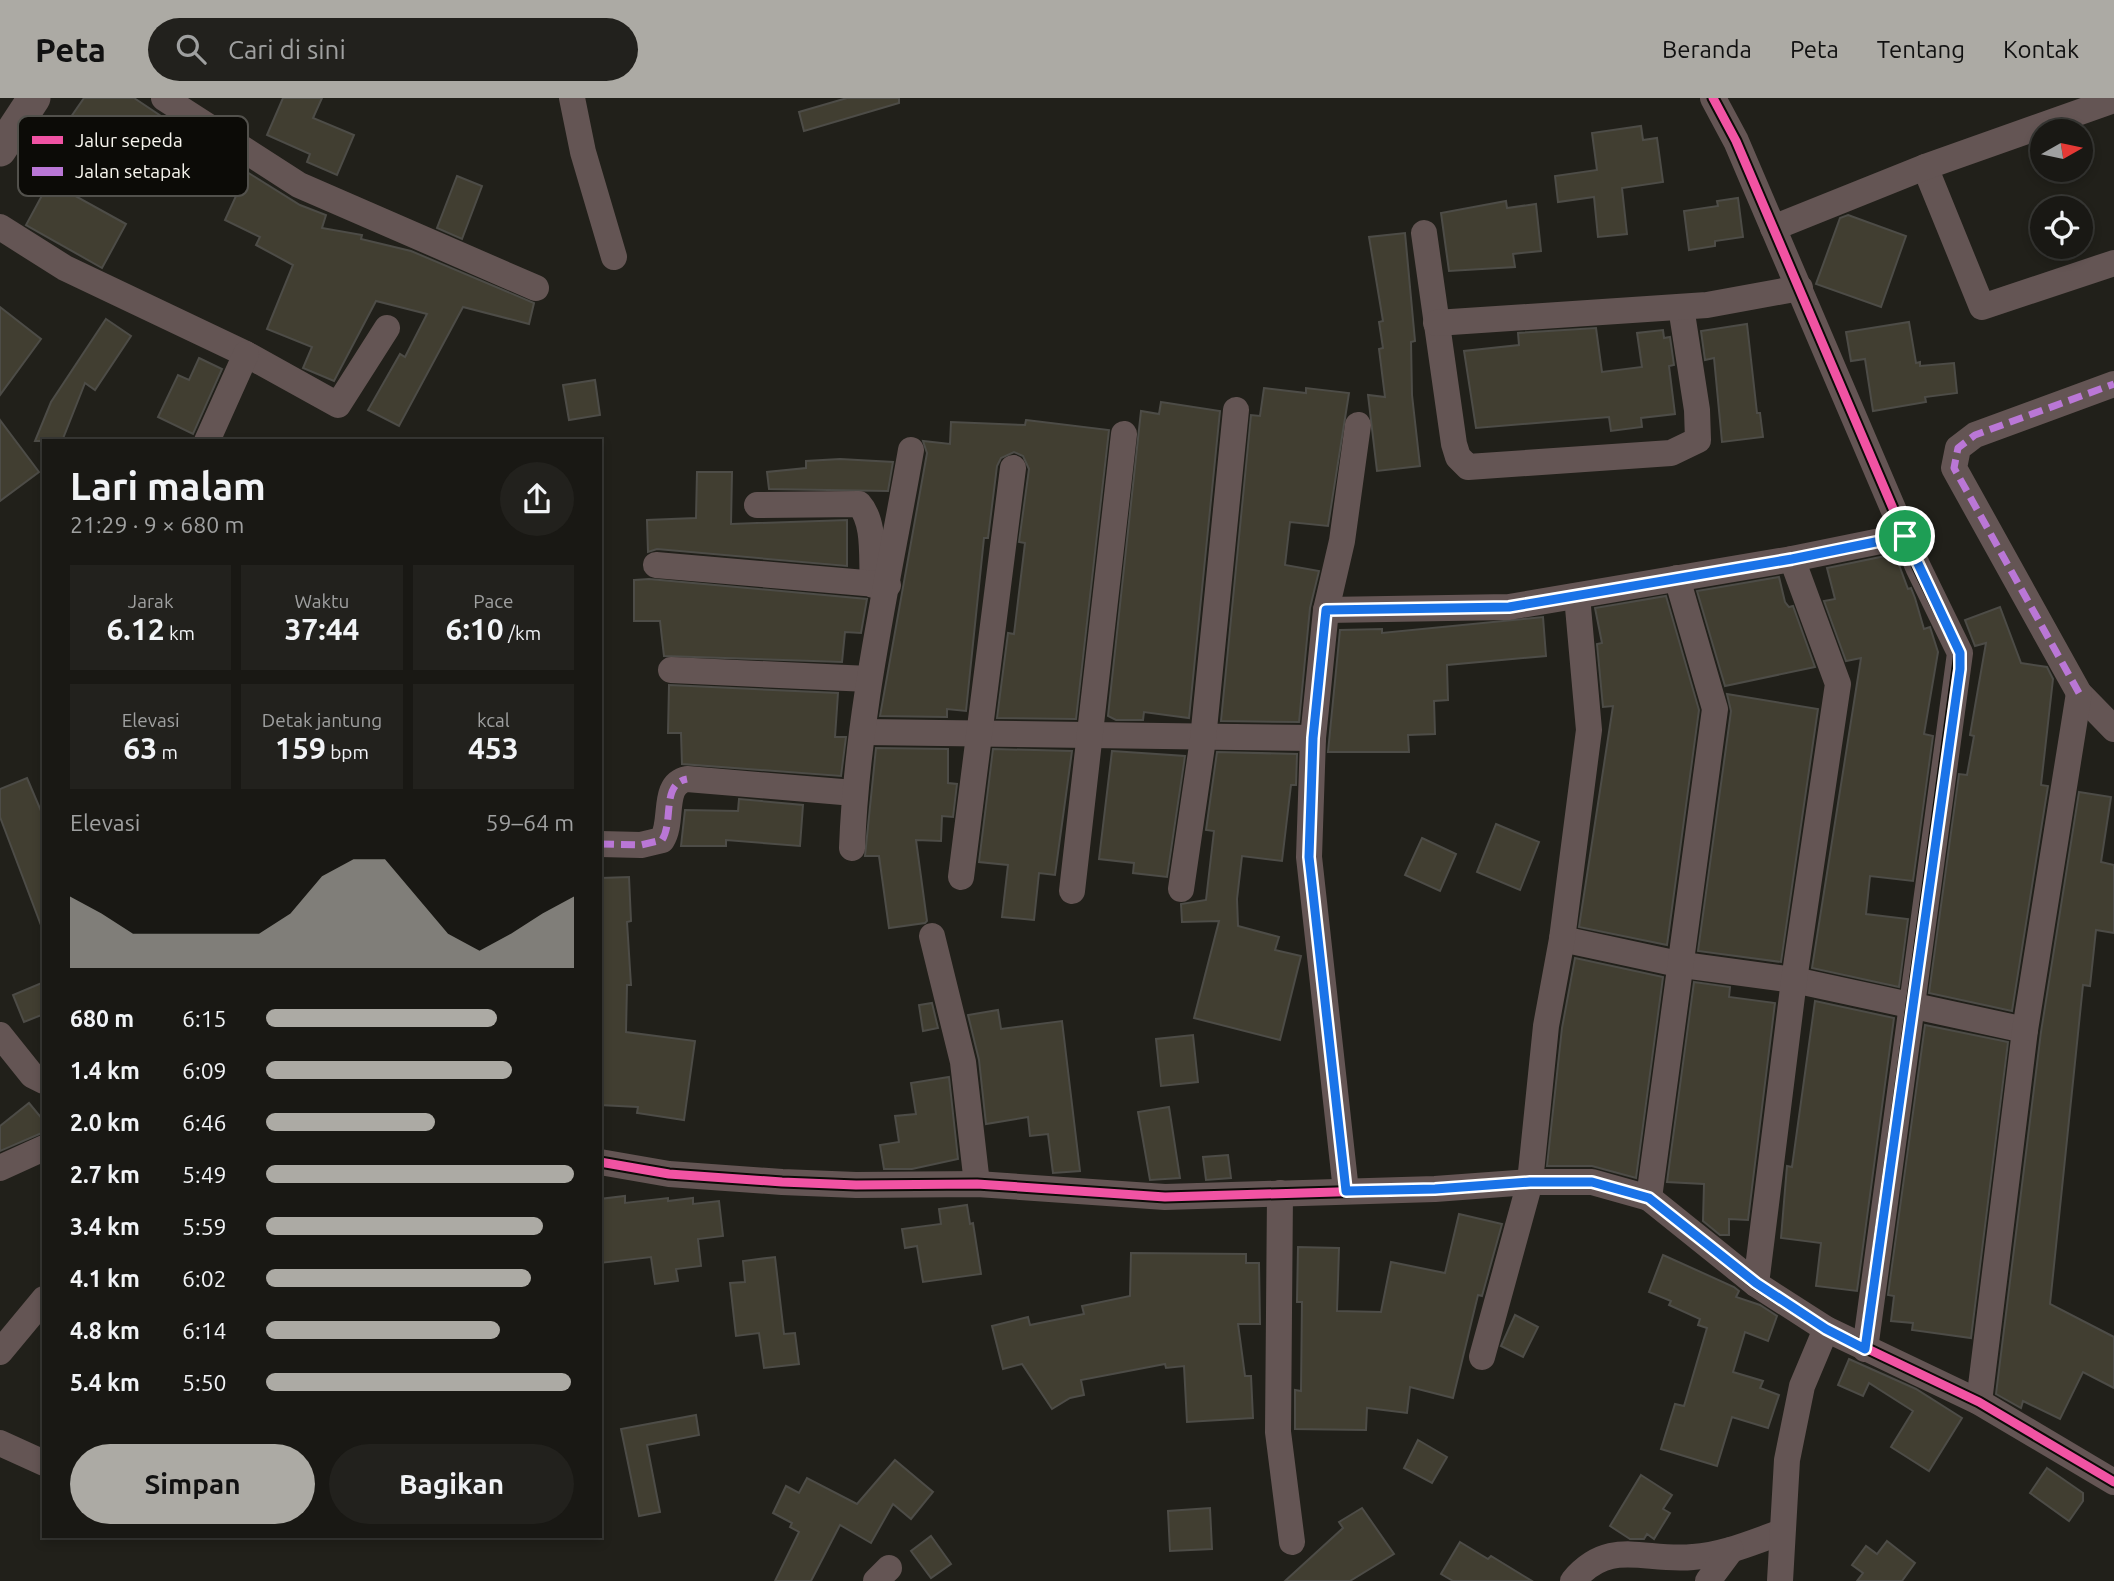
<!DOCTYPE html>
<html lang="id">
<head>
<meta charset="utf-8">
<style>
	:root { --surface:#191814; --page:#22211d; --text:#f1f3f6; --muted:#9fa0a0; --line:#373734; --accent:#acaaa4 }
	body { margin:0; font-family:Ubuntu,sans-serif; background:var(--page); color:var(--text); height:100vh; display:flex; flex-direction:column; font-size:26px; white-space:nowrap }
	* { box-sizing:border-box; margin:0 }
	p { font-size:23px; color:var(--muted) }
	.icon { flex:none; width:38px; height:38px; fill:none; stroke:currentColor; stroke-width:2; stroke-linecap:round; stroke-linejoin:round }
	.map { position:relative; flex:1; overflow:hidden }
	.details { position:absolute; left:42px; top:341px; width:560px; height:1099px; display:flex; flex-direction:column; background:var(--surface); border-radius:0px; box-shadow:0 4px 10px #0003,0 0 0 2px var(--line) }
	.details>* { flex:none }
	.needle { width:46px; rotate:81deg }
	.tools { position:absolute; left:2030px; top:21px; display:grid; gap:14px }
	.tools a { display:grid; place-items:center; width:63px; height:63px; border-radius:50%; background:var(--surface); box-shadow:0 4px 10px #0003,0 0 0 2px var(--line); font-size:35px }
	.pin { position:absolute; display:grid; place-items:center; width:60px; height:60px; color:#fff; margin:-30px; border:4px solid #fff; border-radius:50%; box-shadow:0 2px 7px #0007 }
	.round { display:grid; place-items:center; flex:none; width:74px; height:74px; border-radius:37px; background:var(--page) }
	.head { display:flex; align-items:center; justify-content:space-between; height:119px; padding:0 28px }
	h1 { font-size:38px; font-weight:700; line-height:52px }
	.metrics { display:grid; grid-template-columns:repeat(3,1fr); gap:10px; height:119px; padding:7px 28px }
	.metrics div { display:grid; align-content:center; border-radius:0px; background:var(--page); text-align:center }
	.metrics b { font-size:30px; font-weight:700 }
	.metrics small { font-size:19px; font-weight:400 }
	.metrics p { font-size:19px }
	.chart { height:196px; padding:14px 28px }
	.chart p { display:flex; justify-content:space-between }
	.chart svg { width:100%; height:126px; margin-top:7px; fill:var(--accent); opacity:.7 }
	.action { display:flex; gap:14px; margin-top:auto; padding:14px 28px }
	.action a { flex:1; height:80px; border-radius:42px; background:var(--accent); color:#111; font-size:28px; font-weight:700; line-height:80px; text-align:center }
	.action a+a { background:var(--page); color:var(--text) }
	ul { padding:0 28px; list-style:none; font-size:23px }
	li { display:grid; grid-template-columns:112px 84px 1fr; align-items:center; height:52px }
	li i { height:18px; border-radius:9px; background:var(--accent) }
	header { display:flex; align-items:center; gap:42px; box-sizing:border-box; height:98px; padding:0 35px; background:var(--accent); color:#111 }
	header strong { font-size:33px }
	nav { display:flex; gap:38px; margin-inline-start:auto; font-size:24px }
	.search { width:490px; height:63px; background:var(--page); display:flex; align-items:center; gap:18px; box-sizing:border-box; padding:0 24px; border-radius:38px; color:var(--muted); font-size:26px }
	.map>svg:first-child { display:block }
	.building { fill:#413e31; stroke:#4d4c47; stroke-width:2 }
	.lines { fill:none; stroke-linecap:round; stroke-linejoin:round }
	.minor { stroke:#645554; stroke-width:26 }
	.tertiary { stroke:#645554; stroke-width:33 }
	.quiet { stroke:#ba77d6; stroke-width:7; stroke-dasharray:14 7; stroke-linecap:butt }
	.cycleway-casing { stroke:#0c0b07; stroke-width:13 }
	.cycleway { stroke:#f153a3; stroke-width:9 }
	.route-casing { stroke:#fff; stroke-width:14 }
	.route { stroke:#1a73e8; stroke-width:9 }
	.key { fill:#0c0b07; stroke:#52514c; stroke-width:2 }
	.key-label { font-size:19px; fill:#f7f5ee }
</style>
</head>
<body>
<header>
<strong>Peta</strong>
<div class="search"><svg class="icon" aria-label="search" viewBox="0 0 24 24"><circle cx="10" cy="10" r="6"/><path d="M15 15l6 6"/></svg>Cari di sini</div>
<nav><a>Beranda</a><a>Peta</a><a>Tentang</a><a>Kontak</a></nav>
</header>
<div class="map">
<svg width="2114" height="1483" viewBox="0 0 2114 1483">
	<rect width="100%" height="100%" fill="#21201a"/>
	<g class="building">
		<polygon points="84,0 134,0 164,20 134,65 97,39 74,73 80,77 68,94 126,126 102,170 26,127 52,79 37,68"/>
		<polygon points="283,0 322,0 313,20 354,37 337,77 307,64 310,56 267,37"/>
		<polygon points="847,0 899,0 899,5 804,33 799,14"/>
		<polygon points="1641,28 1643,42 1657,40 1663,84 1622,90 1627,136 1598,139 1594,99 1558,104 1555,78 1597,72 1592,35"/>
		<polygon points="247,74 300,107 326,117 322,130 362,137 361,141 411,153 534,205 529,226 463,209 399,328 368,312 400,256 405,259 427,216 376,203 334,283 303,270 312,249 267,231 293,167 256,147 260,139 225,122"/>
		<polygon points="457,78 482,88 462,141 437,130"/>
		<polygon points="1738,100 1743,139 1715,143 1715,148 1689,152 1684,113 1718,108 1717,103"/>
		<polygon points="1506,103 1507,110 1536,106 1541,153 1513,156 1515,169 1449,173 1441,115"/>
		<polygon points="1848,117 1906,138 1881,209 1816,186 1840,120"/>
		<polygon points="1405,135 1415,243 1411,244 1412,297 1420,368 1377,373 1368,297 1385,299 1379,251 1383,250 1379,224 1383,223 1369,139"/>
		<polygon points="0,209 41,241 0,297"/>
		<polygon points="106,221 131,238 95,292 85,285 62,343 35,343 51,304"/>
		<polygon points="1909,224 1916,265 1920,264 1920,268 1954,265 1957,295 1925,299 1926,304 1873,313 1865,261 1851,263 1846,234"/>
		<polygon points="1747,226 1757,315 1760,315 1763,339 1722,344 1714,260 1705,262 1701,233"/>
		<polygon points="1596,230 1602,274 1642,269 1637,235 1663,232 1664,240 1670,239 1674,267 1669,268 1675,316 1641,320 1642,329 1611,333 1609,319 1476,330 1464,253 1519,247 1518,235"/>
		<polygon points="199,260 222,271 193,336 158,319 178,277 189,282"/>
		<polygon points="595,282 600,317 569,322 563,287"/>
		<polygon points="1264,290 1306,295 1306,290 1349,295 1328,428 1290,424 1285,467 1319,473 1310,510 1299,624 1221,623 1251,317 1260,318"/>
		<polygon points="1161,304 1220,313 1189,620 1144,614 1143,622 1116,622 1108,618 1141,313 1159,316"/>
		<polygon points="0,322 39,374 0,403"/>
		<polygon points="1026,322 1109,332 1076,621 997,620 1008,535 1014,536 1025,445 1019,444 1029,371 1023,358 1014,354 1001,360 997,368 988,440 984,440 966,613 947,611 947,619 880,618 927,355 923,343 950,346 951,324 1025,327"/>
		<polygon points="840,361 893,364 888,393 769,391 767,374 806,370 806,363"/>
		<polygon points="697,374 732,374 731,426 847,422 847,468 657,451 648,454 647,422 696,420"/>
		<polygon points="1895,456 1908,491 1911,490 1915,500 1924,531 1930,529 1938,554 1924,636 1933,638 1913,783 1870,778 1866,816 1908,821 1899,889 1812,870 1861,560 1846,563 1824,503 1835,501 1827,470"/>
		<polygon points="1779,479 1785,504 1789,509 1793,508 1815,569 1725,588 1697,493"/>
		<polygon points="634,482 649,481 867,501 861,535 845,534 842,564 664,558 660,523 634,523"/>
		<polygon points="1666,498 1699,612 1667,847 1579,829 1613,608 1603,609 1597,546 1602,545 1595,510"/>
		<polygon points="2000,509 2021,565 2047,569 2053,581 2041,687 2048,688 2012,913 1929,895 1959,676 1967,677 1974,638 1970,637 1986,545 1975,548 1965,522"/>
		<polygon points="1543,519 1546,558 1447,567 1448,602 1434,603 1435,636 1408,637 1409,654 1328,654 1340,532 1382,531 1382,535"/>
		<polygon points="669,587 838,595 835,639 846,639 841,678 682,666 681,635 668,635"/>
		<polygon points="1727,596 1818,611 1781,864 1698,853 1731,613"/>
		<polygon points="876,650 948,651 948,685 957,686 953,719 942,718 941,743 916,742 927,823 925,825 889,830 879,758 865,758"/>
		<polygon points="993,651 1072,653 1055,777 1039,775 1034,822 1002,819 1008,767 979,764"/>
		<polygon points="1112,653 1185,658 1167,779 1133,775 1134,765 1099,761"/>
		<polygon points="1217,654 1297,656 1296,687 1291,687 1282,763 1242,758 1237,801 1238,828 1279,839 1275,852 1301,858 1280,942 1194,920 1219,823 1182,824 1181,806 1206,802 1214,733 1206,732"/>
		<polygon points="27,680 44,720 42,830 0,719 0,691"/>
		<polygon points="2079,694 2111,699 2101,764 2114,767 2114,835 2096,832 2090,888 2083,887 2050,1206 2114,1239 2114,1290 2083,1274 2060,1321 2023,1303 2021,1310 1996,1296 2041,934"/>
		<polygon points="739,701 803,707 800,748 726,742 726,748 681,748 685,712 738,713"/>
		<polygon points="1496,726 1539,744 1520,792 1477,774"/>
		<polygon points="1422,740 1456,756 1440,793 1405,777"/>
		<polygon points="629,779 631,823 627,824 631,887 627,887 626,934 695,943 684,1022 637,1015 638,1009 600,1007 601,780"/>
		<polygon points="1575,860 1663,879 1636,1080 1592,1068 1547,1068 1562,930"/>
		<polygon points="44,884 44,916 24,924 13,897"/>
		<polygon points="1694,884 1730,889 1729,899 1775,905 1748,1122 1729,1121 1729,1137 1720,1137 1703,1123 1704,1086 1667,1084"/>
		<polygon points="1815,903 1894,920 1857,1193 1816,1188 1821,1145 1781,1140 1787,1068 1792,1069"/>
		<polygon points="932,905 938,930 923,933 919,907"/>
		<polygon points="998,912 1001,931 1062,923 1080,1073 1053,1075 1048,1036 1030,1038 1028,1019 986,1026 979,962 968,917"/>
		<polygon points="1925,927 2008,944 1971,1240 1912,1232 1913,1225 1891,1223 1894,1198 1888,1197"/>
		<polygon points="1193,937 1198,984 1161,988 1156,941"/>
		<polygon points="949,979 958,1061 912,1071 884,1071 880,1047 899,1044 895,1018 916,1016 911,985"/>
		<polygon points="29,1005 44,1023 44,1034 0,1053 0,1028"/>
		<polygon points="1169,1009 1180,1080 1150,1082 1138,1014"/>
		<polygon points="1228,1057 1231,1080 1206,1082 1203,1059"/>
		<polygon points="625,1098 625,1105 668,1100 668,1103 693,1100 693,1106 719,1103 723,1138 698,1141 701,1168 676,1171 678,1183 655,1186 651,1159 600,1165 600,1101"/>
		<polygon points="967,1107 970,1126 973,1125 981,1176 923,1184 917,1148 905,1150 902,1131 941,1126 939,1111"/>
		<polygon points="1459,1116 1502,1126 1482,1198 1478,1197 1453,1300 1410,1289 1407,1315 1367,1310 1366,1332 1295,1331 1295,1292 1301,1293 1302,1204 1297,1204 1298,1149 1339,1150 1337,1213 1381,1214 1391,1164 1445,1175"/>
		<polygon points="1131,1155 1246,1156 1246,1165 1259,1165 1260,1226 1238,1226 1245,1278 1251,1278 1253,1320 1187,1324 1184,1268 1166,1270 1165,1266 1081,1282 1084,1297 1070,1300 1052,1311 1022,1266 1003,1271 992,1228 1028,1219 1030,1227 1084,1216 1082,1208 1130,1198"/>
		<polygon points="1663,1157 1734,1189 1739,1193 1736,1199 1760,1207 1777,1218 1768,1243 1745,1234 1733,1274 1763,1283 1760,1290 1779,1297 1768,1330 1732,1319 1717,1368 1661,1351 1675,1306 1684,1308 1707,1230 1698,1227 1700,1221 1669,1207 1671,1203 1649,1194"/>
		<polygon points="775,1159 784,1236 795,1235 799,1266 764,1270 759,1235 736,1238 730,1185 745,1184 743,1163"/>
		<polygon points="1515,1217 1538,1229 1523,1259 1501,1248"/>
		<polygon points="1849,1261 1916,1291 1962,1320 1929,1373 1891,1349 1913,1313 1869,1285 1863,1298 1838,1287"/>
		<polygon points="696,1317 699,1337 647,1347 660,1414 639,1418 621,1331"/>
		<polygon points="1418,1342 1447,1359 1432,1385 1404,1370"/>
		<polygon points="895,1362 933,1394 911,1421 893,1406 871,1445 840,1427 811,1483 775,1483 799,1434 790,1429 792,1425 773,1415 786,1388 799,1395 807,1380 857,1406"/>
		<polygon points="2047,1370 2083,1395 2083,1403 2069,1423 2030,1395"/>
		<polygon points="1641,1377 1672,1397 1663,1411 1670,1415 1654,1441 1647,1436 1644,1441 1630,1441 1610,1428"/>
		<polygon points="1210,1410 1212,1451 1170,1453 1168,1413"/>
		<polygon points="1362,1410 1394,1456 1350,1483 1285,1483 1343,1430 1339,1424"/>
		<polygon points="931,1438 951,1466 931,1480 911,1453"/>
		<polygon points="1887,1443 1915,1465 1902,1483 1857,1483 1863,1475 1852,1467 1866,1448 1877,1456"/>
		<polygon points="1460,1444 1488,1461 1491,1458 1532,1483 1453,1483 1441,1476"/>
	</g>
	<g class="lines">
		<g class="minor">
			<polyline points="164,0 299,87 536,190"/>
			<polyline points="572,0 583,54 614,159"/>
			<polyline points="1713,0 1736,43 1918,469 1960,555 1865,1251"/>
			<polyline points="1925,69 1982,209 2114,165"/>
			<polyline points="0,129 65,170 246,256 338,307 387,230"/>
			<polyline points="1773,130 1925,69 2114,2"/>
			<polyline points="1424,135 1454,346 1458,359 1468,369 1671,355 1698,342 1697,312 1681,209"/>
			<polyline points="1436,225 1707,207 1800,190"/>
			<polyline points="2114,286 1975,337 1958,350 1954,370 2079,595 2114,631"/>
			<polyline points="207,343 246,256"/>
			<path d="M 757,407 L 859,406 C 876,425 871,461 873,487"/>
			<polyline points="656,467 888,487"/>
			<polyline points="1326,512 1509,509 1792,461 1905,438"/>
			<polyline points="671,572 869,581"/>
			<polyline points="863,634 1313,640"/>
			<path d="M 600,746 L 641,747 L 662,742 C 674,723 661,686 687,681 L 854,695"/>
			<path d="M 852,750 C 857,616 888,484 911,352"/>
			<polyline points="961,779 1013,370"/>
			<polyline points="1181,791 1203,641 1236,312"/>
			<polyline points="1072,793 1124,336"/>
			<polyline points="932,838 963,964 977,1086"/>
			<polyline points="1562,841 1683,867 1794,882 2025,932"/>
			<polyline points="0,937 32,977 44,983"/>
			<polyline points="600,1064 669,1076 782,1084 856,1087 977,1086 1165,1099 1435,1091 1530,1084 1592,1084 1649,1100 1756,1186 1826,1231 1979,1304 2114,1384"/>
			<polyline points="0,1070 44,1050"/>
			<polyline points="1346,1093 1309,759 1313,640 1326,512 1342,443 1358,327"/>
			<polyline points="1280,1095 1278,1334 1292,1444"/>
			<polyline points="1649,1100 1715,611 1677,480"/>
			<polyline points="1756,1186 1794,882 1838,586 1792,461"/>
			<polyline points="0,1254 44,1201"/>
			<polyline points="1482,1259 1530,1084 1546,928 1562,841 1589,632 1577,498"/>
			<polyline points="1979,1304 2025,932 2079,595"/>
			<polyline points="0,1345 44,1365"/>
			<polyline points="876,1483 889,1470"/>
			<path d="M 1573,1483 C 1610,1439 1644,1464 1693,1459 C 1724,1457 1753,1444 1782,1434"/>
			<polyline points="1708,1483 1731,1452"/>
			<polyline points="1780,1483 1787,1362 1802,1288 1826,1231"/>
		</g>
		<polyline class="tertiary" points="0,52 34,0"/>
		<g class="quiet">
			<polyline points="1326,512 1509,509 1792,461 1905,438"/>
			<polyline points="2079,595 1954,370 1958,350 1975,337 2114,286"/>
			<path d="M 600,746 L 641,747 L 662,742 C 674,723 661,686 687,681"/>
		</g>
		<g class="cycleway-casing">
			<g id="cycleway">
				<polyline points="1713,0 1736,43 1918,469 1960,555 1865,1251"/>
				<polyline points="600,1064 669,1076 782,1084 856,1087 977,1086 1165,1099 1435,1091 1530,1084 1592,1084 1649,1100 1756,1186 1826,1231 1979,1304 2114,1384"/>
			</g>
		</g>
		<use href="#cycleway" class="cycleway"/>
	</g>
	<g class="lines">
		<g class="route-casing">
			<polygon id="route" points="1905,438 1960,555 1960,571 1865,1251 1826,1231 1756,1185 1649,1100 1592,1084 1530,1084 1435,1091 1346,1093 1309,759 1313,640 1326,512 1509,509 1792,461"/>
		</g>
		<use href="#route" class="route"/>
	</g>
	<rect x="18" y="18" width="230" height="80" rx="10" class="key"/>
	<rect x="32" y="38" width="31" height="8" fill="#f153a3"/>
	<rect x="32" y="69" width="31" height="9" fill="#ba77d6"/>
	<g class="key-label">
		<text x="75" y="49">Jalur sepeda</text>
		<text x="75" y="80">Jalan setapak</text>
	</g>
</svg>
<div class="tools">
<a><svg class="needle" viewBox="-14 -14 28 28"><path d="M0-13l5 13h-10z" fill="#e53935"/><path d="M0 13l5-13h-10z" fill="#9fa0a0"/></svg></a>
<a><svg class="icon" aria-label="locate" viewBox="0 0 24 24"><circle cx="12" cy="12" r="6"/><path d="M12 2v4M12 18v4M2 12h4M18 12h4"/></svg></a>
</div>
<div class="pin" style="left:1905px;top:438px;background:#1e9e55"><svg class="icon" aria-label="arrive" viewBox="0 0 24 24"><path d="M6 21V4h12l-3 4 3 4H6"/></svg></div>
<section class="details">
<div class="head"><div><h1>Lari malam</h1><p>21:29 · 9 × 680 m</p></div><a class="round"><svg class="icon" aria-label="share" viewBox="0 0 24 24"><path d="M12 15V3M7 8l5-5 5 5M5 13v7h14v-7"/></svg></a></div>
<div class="metrics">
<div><p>Jarak</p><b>6.12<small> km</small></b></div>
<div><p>Waktu</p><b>37:44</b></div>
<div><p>Pace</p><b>6:10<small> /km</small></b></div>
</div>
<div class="metrics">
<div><p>Elevasi</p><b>63<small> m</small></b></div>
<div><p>Detak jantung</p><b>159<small> bpm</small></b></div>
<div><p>kcal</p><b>453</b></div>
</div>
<div class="chart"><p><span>Elevasi</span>59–64 m</p>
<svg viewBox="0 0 160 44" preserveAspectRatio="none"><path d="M0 44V19L10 25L20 32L30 32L40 32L50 32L60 32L70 25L80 12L90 6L100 6L110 19L120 32L130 38L140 32L150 25L160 19V44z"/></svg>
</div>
<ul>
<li><b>680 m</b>6:15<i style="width:75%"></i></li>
<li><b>1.4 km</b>6:09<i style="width:80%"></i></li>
<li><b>2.0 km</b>6:46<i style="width:55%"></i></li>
<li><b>2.7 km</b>5:49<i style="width:100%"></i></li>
<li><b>3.4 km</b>5:59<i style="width:90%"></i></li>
<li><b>4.1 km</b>6:02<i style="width:86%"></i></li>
<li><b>4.8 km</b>6:14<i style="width:76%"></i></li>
<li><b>5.4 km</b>5:50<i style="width:99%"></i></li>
</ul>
<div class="action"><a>Simpan</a><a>Bagikan</a></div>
</section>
</div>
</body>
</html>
